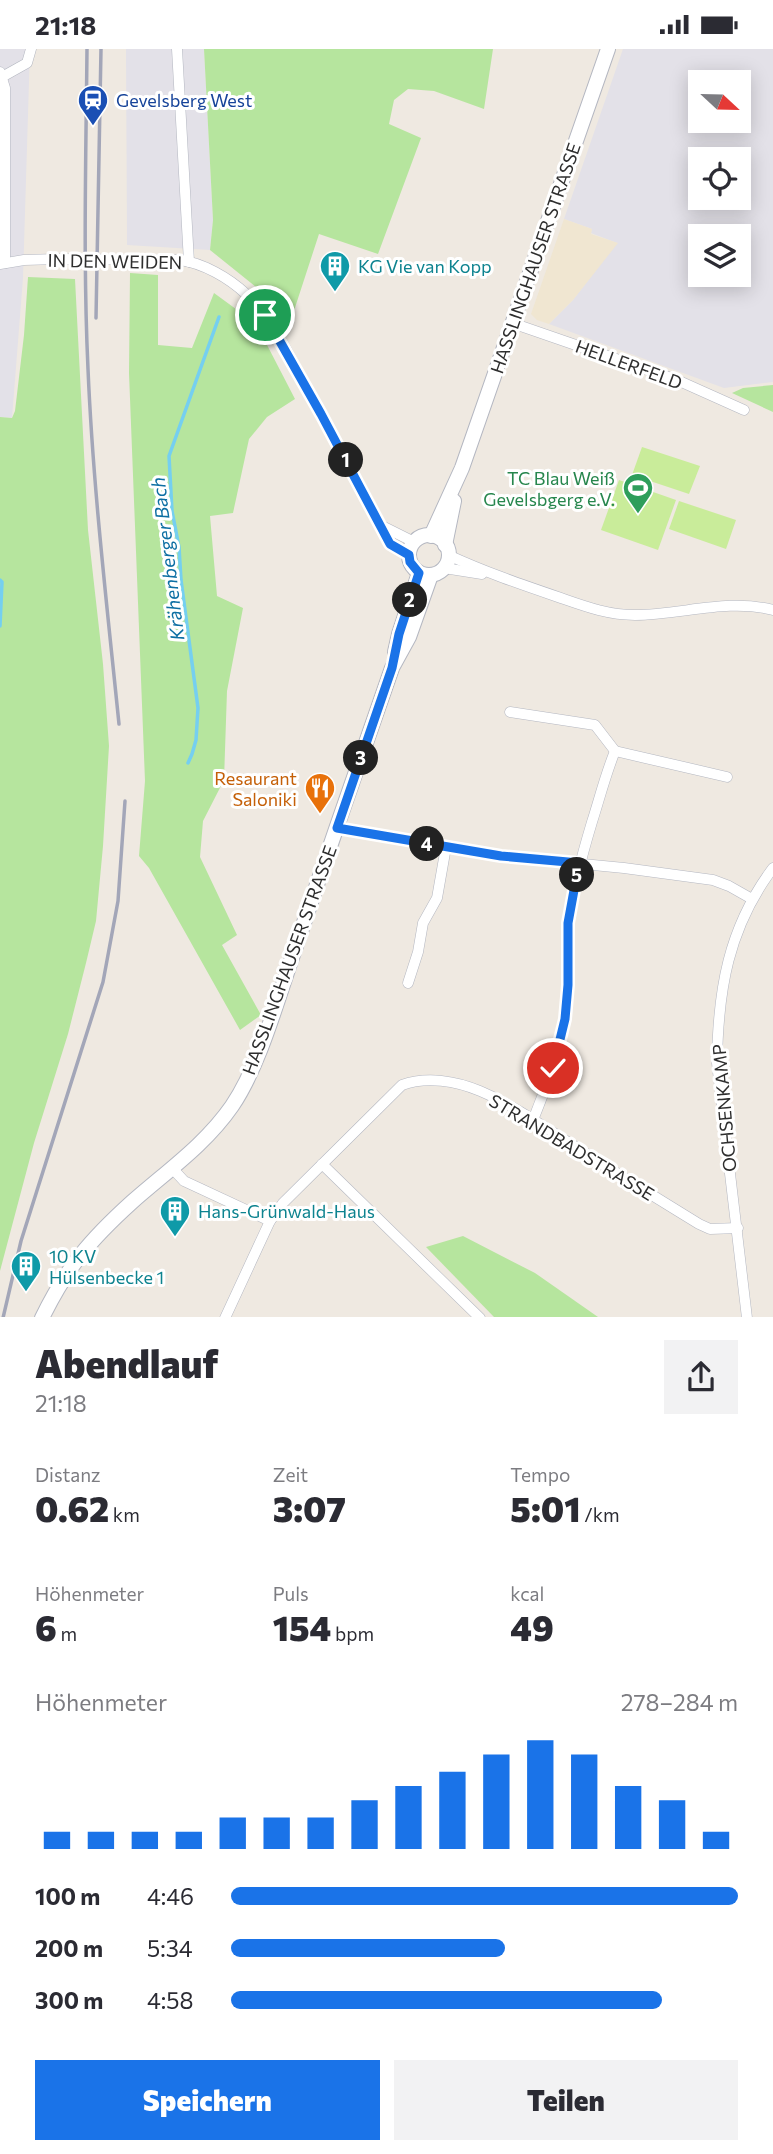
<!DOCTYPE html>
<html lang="de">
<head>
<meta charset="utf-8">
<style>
	:root { --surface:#fff; --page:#f2f2f3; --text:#2b2b33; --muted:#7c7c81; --accent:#1a73e8 }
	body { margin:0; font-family:Commissioner,sans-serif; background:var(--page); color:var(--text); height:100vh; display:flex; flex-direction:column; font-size:26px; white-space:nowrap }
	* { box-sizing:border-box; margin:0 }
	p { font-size:23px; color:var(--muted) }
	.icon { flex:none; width:38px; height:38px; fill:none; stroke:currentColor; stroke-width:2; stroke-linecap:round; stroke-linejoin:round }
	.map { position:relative; height:1268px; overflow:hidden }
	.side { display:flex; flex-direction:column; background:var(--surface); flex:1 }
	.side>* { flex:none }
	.needle { width:46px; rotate:112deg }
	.buttons { position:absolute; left:688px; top:21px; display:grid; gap:14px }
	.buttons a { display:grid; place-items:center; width:63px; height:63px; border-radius:0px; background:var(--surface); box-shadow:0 4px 18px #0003; font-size:35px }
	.pin { position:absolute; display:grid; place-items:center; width:60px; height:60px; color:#fff; margin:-30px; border:4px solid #fff; border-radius:50%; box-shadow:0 2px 7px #0007 }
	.km { position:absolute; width:35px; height:35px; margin:-18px; border-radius:50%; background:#222; color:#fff; font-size:19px; line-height:35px; text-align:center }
	.round { display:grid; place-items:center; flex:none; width:74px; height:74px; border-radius:0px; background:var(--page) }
	.summary { display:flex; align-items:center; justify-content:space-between; height:119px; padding:0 35px }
	h1 { font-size:38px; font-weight:800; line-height:52px }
	.stats { display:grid; grid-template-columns:repeat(3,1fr); gap:10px; height:119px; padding:7px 35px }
	.stats div { display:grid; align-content:center }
	.stats b { font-size:35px; font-weight:800 }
	.stats small { font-size:19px; font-weight:400 }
	.stats p { font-size:19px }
	.chart { height:196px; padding:14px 35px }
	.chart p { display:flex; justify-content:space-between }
	.chart svg { width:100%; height:126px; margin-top:7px; stroke:var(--accent); stroke-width:6 }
	.button { display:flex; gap:14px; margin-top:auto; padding:14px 35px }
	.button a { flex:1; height:80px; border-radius:0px; background:var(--accent); color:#fff; font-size:28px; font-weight:800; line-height:80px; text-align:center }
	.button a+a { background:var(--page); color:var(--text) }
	ul { padding:0 35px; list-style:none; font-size:23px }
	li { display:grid; grid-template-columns:112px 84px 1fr; align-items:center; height:52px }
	li i { height:18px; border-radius:9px; background:var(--accent) }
	.status { display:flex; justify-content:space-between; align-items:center; height:49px; padding:0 35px; background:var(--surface); direction:ltr }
	.status svg { height:19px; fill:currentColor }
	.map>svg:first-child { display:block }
	.industrial { fill:#e3e1e8; fill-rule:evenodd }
	.education { fill:#f0e6d1 }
	.green { fill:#b6e59e }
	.pitch { fill:#c9ec9a }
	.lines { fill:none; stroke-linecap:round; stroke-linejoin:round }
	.stream { stroke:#75cff0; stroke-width:3.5 }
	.street-casing { stroke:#b4b7c1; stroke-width:11 }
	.secondary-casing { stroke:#b4b7c1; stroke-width:16 }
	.street { stroke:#fff; stroke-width:10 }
	.secondary { stroke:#fff; stroke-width:14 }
	.rail { stroke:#a3a6b8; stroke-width:3.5 }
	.route-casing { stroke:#fff; stroke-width:14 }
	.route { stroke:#1a73e8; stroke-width:9 }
	.labels { text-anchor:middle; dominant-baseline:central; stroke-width:6; stroke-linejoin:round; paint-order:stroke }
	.transit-label { font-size:18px; fill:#164399; stroke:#fff; text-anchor:start }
	.street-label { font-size:18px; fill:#2e2e2e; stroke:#fff }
	.culture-label { font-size:18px; fill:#0d838f; stroke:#fff; text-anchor:start }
	.leisure-label { font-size:18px; fill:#27864d; stroke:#fff; text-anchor:end }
	.food-label { font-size:18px; fill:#c56008; stroke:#fff; text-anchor:end }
	.water-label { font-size:19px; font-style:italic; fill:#0d6fa3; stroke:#fff }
</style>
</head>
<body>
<div class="status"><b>21:18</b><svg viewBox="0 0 49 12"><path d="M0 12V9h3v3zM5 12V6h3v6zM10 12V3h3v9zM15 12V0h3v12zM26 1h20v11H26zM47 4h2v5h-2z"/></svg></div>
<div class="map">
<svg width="773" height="1269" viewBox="0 0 773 1269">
	<rect width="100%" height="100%" fill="#efe9e1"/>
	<g class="industrial">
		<polygon points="0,0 30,0 23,229 12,369 0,368"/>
		<polygon points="126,0 204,0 213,171 210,201 127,196"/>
		<path d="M 623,0 L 773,0 L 773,333 L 724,339 L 549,275 L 573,251 L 617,194 L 591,184 L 592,180 L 564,170 ZM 700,33 L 738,33 L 738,72 L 700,72 ZM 700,110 L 738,110 L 738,149 L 700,149 ZM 700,187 L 738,187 L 738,226 L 700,226 Z"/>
	</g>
	<polygon class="education" points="564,170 592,180 591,185 618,194 573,251 549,275 537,271 531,265"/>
	<g class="green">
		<polygon points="204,0 493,0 484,60 434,42 408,40 394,51 389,75 421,89 378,205 319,185 289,277 271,250 210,201 213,171"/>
		<polygon points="130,224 158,226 158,296 192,299 214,244 240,263 266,294 295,350 267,368 249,390 233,464 210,467 217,547 243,559 227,642 224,731 203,772 200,808 237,886 222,896 261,966 240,981 149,819 139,807 145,732 129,324"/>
		<polygon points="28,228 75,230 88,481 103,615 109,697 103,797 96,872 86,914 68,985 34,1094 0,1222 0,368 12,369 15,362 24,286"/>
		<polygon points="773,336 773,363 732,344 743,339"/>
		<polygon points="463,1187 535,1224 598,1268 494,1268 426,1198"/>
	</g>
	<g class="pitch">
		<polygon points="642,398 700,417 689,445 632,426"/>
		<polygon points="619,431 676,451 658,501 601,481"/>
		<polygon points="679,452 736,471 726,500 669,480"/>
	</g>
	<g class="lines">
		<g class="stream">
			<polyline points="0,531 2,533 0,577"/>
			<polyline points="188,714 192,705 196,691 198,659 181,531 179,498 172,462 169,407 219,268"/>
		</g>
		<g class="street-casing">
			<g id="street">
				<polyline points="177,0 189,213"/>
				<polyline points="0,23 5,39 5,214"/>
				<polyline points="2,28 27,14 31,0"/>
				<path d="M 0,215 L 24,211 L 57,210 L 180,211 C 203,214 229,229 246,245 C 274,271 291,310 309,344 C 336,394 366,443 390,495 L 409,506"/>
				<polyline points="512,274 677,331 744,361"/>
				<polyline points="382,477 414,493"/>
				<path d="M 448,506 C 485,523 520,535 558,548 C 584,557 607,566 635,566 C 681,566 728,549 773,561"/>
				<polyline points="444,519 482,525"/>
				<polyline points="510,663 595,676 615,702 727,728"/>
				<polyline points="336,779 501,807 624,819 713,831 729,837 752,850"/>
				<polyline points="408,934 418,903 423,874 437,849 446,798"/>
				<path d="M 533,1071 C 546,1038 560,1004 565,969 C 569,937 565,904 569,872 C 573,838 582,806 592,773 C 600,748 605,727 615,702"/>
				<polyline points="322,1115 480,1269"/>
				<polyline points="172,1119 184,1132 270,1172"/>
				<path d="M 225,1269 L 270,1172 L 283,1154 L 402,1036 C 427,1027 456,1032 480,1042 C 511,1055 540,1075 568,1093 C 611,1121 655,1148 699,1175 L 710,1180 L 738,1179"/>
				<path d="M 747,1269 L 717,1014 C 718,941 728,879 773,819"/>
			</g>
		</g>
		<g class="secondary-casing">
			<g id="secondary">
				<circle cx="429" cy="506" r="20"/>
				<polyline points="431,487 462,419 608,0"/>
				<polyline points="445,496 454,452"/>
				<polyline points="395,603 399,585 419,524"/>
				<path d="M 42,1269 C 67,1218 90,1191 132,1153 C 167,1122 205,1096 232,1057 C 260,1016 278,948 295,900 C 327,806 359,713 392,619 L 409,588 L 431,526"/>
			</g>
		</g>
		<use href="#street" class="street"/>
		<use href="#secondary" class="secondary"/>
		<g class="rail">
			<path d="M 87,0 C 86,106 83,213 88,320 C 93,438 107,557 119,675"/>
			<polyline points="96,269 101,0"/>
			<polyline points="3,1269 21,1192 103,933 118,852 125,752"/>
		</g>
	</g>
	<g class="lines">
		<g class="route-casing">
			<polyline id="route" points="265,266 321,365 390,495 409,506 410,513 419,524 399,585 392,619 337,779 501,807 579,814 568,874 568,936 565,970 553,1019"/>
		</g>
		<use href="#route" class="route"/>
	</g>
	<defs>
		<g id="station-pin" transform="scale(1.575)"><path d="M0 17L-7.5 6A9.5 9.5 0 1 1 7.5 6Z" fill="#1a4fb4" stroke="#fff"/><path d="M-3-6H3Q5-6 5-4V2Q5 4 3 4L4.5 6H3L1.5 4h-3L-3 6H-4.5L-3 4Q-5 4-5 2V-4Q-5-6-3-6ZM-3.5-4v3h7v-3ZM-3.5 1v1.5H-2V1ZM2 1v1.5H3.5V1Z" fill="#fff"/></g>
		<g id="building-pin" transform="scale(1.575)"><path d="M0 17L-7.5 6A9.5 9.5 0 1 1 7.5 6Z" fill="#0f9aa8" stroke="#fff"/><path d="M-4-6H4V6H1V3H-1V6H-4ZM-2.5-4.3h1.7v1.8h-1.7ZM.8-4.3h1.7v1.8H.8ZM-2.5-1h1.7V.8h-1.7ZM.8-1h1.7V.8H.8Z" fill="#fff"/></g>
		<g id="stadium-pin" transform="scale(1.575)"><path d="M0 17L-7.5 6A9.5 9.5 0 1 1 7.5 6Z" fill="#2e9e5b" stroke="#fff"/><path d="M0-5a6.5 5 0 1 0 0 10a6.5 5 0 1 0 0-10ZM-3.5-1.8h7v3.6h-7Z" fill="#fff"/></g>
		<g id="restaurant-pin" transform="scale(1.575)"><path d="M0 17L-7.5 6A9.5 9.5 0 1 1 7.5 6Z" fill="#e8710a" stroke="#fff"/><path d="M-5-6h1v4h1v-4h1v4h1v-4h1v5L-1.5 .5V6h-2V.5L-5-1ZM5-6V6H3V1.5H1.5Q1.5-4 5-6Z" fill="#fff"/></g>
	</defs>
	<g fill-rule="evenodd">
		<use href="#station-pin" x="93" y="51"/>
		<use href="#building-pin" x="335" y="217"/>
		<use href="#stadium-pin" x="638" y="439"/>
		<use href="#restaurant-pin" x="320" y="739"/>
		<use href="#building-pin" x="175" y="1162"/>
		<use href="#building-pin" x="26" y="1217"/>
	</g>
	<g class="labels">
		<g class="transit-label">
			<text x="116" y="51">Gevelsberg West</text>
		</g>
		<g class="street-label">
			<text transform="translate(535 209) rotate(-71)">HASSLINGHAUSER STRASSE</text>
			<text transform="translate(115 212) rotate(1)">IN DEN WEIDEN</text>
			<text transform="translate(629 315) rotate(20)">HELLERFELD</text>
			<text transform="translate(289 911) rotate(-70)">HASSLINGHAUSER STRASSE</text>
			<text transform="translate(724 1059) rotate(-95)">OCHSENKAMP</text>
			<text transform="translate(572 1098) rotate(31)">STRANDBADSTRASSE</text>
		</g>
		<g class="culture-label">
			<text x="358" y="217">KG Vie van Kopp</text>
			<text x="198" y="1162">Hans-Grünwald-Haus</text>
			<text x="49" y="1207">10 KV<tspan x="49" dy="21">Hülsenbecke 1</tspan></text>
		</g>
		<g class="leisure-label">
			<text x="615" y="429">TC Blau Weiß<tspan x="615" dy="21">Gevelsbgerg e.V.</tspan></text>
		</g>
		<g class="food-label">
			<text x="297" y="729">Resaurant<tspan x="297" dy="21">Saloniki</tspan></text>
		</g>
		<g class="water-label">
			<text transform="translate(167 510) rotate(-97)">Krähenberger Bach</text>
		</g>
	</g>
</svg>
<div class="buttons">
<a><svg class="needle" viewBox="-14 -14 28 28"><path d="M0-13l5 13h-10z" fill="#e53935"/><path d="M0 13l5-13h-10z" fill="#7c7c81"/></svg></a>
<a><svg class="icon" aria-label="locate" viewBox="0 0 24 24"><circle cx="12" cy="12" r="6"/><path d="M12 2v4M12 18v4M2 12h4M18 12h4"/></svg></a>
<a><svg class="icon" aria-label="layers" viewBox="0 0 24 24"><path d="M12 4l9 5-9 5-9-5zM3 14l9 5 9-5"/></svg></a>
</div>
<div class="pin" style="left:265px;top:266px;background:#1e9e55"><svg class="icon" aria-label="arrive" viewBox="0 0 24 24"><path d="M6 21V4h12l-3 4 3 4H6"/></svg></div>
<div class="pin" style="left:553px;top:1019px;background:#d93025"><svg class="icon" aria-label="check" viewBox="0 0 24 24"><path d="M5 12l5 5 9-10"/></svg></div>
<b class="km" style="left:346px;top:411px">1</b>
<b class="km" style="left:410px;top:551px">2</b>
<b class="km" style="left:361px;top:709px">3</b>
<b class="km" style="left:427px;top:795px">4</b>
<b class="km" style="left:577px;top:826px">5</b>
</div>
<section class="side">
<div class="summary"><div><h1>Abendlauf</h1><p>21:18</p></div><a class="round"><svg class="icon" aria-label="share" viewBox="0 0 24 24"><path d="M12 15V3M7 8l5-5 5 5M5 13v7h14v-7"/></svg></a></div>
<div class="stats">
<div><p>Distanz</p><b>0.62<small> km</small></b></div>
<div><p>Zeit</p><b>3:07</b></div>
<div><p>Tempo</p><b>5:01<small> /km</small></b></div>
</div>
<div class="stats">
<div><p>Höhenmeter</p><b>6<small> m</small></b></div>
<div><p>Puls</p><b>154<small> bpm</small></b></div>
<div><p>kcal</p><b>49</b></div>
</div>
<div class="chart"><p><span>Höhenmeter</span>278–284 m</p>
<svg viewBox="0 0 160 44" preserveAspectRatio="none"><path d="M5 44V38M15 44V38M25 44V38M35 44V38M45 44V33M55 44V33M65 44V33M75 44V27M85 44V22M95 44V17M105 44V11M115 44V6M125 44V11M135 44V22M145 44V27M155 44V38"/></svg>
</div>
<ul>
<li><b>100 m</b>4:46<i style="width:100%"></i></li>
<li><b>200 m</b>5:34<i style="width:54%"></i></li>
<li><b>300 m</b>4:58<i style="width:85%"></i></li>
</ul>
<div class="button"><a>Speichern</a><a>Teilen</a></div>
</section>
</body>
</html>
